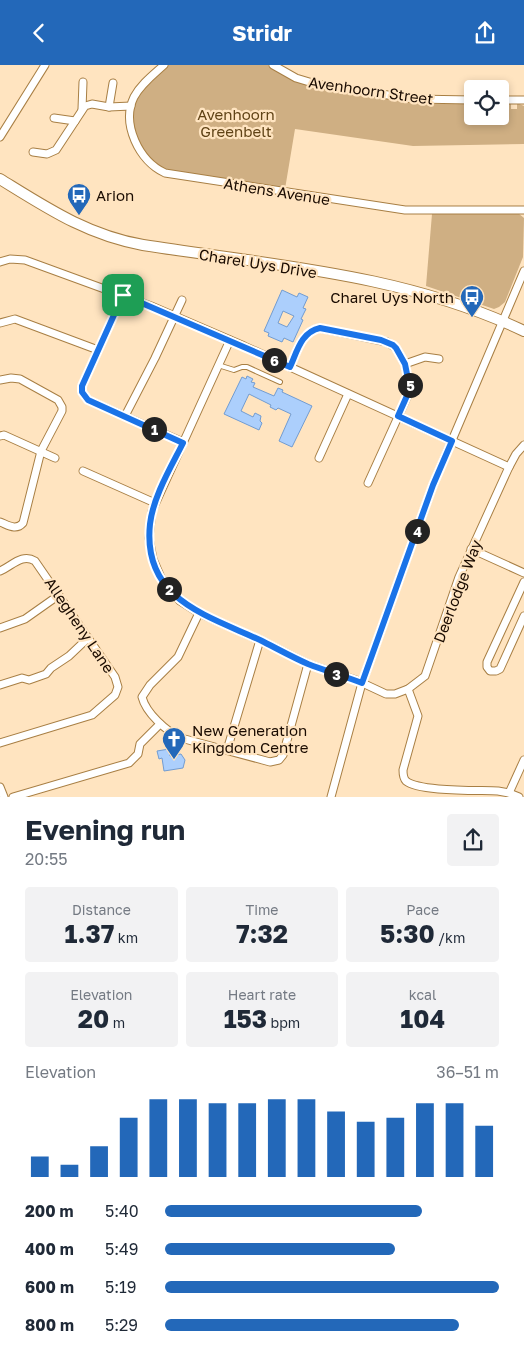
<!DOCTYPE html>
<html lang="en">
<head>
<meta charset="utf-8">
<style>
	:root { --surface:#fff; --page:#f2f2f3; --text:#1f2937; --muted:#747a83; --accent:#2368b9 }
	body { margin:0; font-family:"Golos Text",sans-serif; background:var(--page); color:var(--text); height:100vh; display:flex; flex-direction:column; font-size:19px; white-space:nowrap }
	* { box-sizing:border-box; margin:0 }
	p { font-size:16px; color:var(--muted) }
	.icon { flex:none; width:28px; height:28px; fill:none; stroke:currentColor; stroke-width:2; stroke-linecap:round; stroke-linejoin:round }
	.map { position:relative; height:732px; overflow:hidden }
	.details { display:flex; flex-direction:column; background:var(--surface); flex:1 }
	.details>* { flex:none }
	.tools { position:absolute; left:464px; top:15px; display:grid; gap:10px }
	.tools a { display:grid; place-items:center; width:45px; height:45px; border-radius:5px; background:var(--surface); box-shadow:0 2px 8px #0003; font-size:25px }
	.pin { position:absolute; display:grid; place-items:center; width:42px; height:42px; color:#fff; margin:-21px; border-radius:10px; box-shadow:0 2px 8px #0006 }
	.km { position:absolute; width:25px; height:25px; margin:-12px; border-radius:50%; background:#222; color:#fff; font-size:14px; line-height:25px; text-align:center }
	.round { display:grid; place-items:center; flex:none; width:52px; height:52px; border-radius:5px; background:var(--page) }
	.headline { display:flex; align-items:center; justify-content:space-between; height:85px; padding:0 25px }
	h1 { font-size:28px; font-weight:700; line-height:38px }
	.stats { display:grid; grid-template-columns:repeat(3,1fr); gap:8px; height:85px; padding:5px 25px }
	.stats div { display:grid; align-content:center; border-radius:5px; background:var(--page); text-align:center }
	.stats b { font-size:25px; font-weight:700 }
	.stats small { font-size:14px; font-weight:400 }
	.stats p { font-size:14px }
	.chart { height:140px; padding:10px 25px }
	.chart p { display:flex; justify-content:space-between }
	.chart svg { width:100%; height:90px; margin-top:5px; stroke:var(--accent); stroke-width:6 }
	ul { padding:0 25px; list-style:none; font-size:16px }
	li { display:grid; grid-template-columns:80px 60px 1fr; align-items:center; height:38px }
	li i { height:12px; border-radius:6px; background:var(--accent) }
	header { display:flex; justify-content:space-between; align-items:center; height:65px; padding:0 25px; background:var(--accent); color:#fff; font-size:22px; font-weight:700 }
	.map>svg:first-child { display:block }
	.green { fill:#cfaf83 }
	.building { fill:#accffc; stroke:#729cd1; fill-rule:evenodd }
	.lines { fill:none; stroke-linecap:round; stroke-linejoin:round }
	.service-casing { stroke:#a87f44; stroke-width:6 }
	.minor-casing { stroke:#a87f44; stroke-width:9 }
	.secondary-casing { stroke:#a87f44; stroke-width:12 }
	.service { stroke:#fff; stroke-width:4 }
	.minor { stroke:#fff; stroke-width:7 }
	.secondary { stroke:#fff; stroke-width:10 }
	.route-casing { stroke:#fff; stroke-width:10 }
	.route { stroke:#1a73e8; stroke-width:6 }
	.labels { text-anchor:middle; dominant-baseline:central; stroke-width:4.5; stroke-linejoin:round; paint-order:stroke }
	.street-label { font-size:15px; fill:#1a0b00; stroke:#ffe4c0 }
	.park-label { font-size:15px; fill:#604316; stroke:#ffe4c0 }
	.poi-label { font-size:15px; fill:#1a0b00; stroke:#ffe4c0; text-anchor:start }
</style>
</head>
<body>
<header><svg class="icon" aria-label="back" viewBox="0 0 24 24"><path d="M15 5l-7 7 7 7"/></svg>Stridr<svg class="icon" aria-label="share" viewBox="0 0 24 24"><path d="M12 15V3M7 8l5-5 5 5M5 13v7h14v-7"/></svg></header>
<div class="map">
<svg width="524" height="732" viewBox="0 0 524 732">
	<rect width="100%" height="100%" fill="#ffe4c0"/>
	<g class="green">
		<path d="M 167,0 L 268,0 L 295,16 L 313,22 L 422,39 L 472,39 L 472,51 L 500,51 L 500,39 L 511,39 L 511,44 L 517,44 L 517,38 L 524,41 L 524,79 L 413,81 L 295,64 L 285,124 L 174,107 C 167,105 159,103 153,97 C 136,82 127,52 138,31 C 144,18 157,9 167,0 Z"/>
		<polygon points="518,148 524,153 523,192 505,237 499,242 494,244 426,221 432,149"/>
	</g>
	<g class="building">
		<path d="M 282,225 L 297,232 L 299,228 L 308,232 L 303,243 L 306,244 L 301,254 L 303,255 L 293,277 L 284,273 L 282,277 L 268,271 L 269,268 L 264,266 ZM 283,246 L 294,251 L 287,262 L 278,258 Z"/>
		<polygon points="247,311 253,314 251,317 255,318 253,322 274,331 278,323 283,325 282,327 312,341 292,382 279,376 291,349 278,343 276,345 270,342 271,340 249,329 241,346 253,352 255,348 261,351 260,356 262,358 259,365 224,349 242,312 246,314"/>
		<polygon points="169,684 170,691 181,689 185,695 183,703 164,706 162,693 159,694 157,686"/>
	</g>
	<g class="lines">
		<g class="service-casing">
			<polyline id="service" points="218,300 234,305 242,302 247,302 280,317"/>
		</g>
		<g class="minor-casing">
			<g id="minor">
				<path d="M 164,0 C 153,10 141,19 134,32 C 121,59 139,96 165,108 L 405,145 L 524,145"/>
				<polyline points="273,0 296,13 316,19 414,34 472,35"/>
				<polyline points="500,35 524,35"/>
				<polyline points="109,42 113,18"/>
				<polyline points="82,44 83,17"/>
				<polyline points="54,53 75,56"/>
				<polyline points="0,72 45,0"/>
				<polyline points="33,87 47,89 56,85 85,41 92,39 109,42 131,41"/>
				<polyline points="0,197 10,194 25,195 151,241 244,281 509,402"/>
				<polyline points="123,230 82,321 82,327 88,335 183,377"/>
				<polyline points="0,258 15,254 98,285"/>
				<polyline points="230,275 152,446 149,473 153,494 162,515 180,536 199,548 260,575 308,599 356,615 386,629 395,629 408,624 425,611 459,512 509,402 516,389 524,380"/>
				<polyline points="405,299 425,292 439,294"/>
				<path d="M 290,302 C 297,287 301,267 320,263 L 387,277 L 396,283 L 405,299 L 409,318 L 408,330 L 368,418"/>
				<path d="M 0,315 L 11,313 L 20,314 L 58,335 L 62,342 L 62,346 L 41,386 L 23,458 C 16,466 8,460 0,457"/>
				<polyline points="125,351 155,293 182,235"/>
				<polyline points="0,371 4,370 55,393"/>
				<polyline points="319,393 348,329"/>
				<polyline points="83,406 155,438"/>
				<polyline points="471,484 524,508"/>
				<path d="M 0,506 C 12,501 22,488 35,496 L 115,612 L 118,622 L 115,630 L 92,650 L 0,678"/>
				<polyline points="524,517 487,597 487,602 490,606 496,606 500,604 524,551"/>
				<path d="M 199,548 L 178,592 L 150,620 L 142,632 C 146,648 166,666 181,673 L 270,697 L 279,695 L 283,690 L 308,599"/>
				<polyline points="0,563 25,554 59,530"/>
				<polyline points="0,620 22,613 29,615 46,609 51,603 69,591 88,573"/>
				<path d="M 408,624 L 418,651 L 403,705 C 403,709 403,713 406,716 C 419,727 480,725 498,726 L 509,728 L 519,732"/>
				<polyline points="227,685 260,575"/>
				<polyline points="0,722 4,732"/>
				<polyline points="509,728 524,695"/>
				<polyline points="13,732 129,698 138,689 140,679 160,659"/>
				<polyline points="331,732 362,618 433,420 524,206"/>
			</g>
		</g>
		<g class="secondary-casing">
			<path id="secondary" d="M 0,114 C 47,143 87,170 143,180 C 271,200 405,209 524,266"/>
		</g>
		<use href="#service" class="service"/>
		<use href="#minor" class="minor"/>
		<use href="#secondary" class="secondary"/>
	</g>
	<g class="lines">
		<g class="route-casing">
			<path id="route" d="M 123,230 L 290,302 C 297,287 301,267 320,263 L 381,275 L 393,280 L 396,283 L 405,299 L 410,324 L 398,351 L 452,376 L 433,420 L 362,618 C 344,611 326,606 308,599 C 292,592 276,583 260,575 C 206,550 142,534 150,459 C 153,432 171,402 183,378 L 88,335 L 82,327 L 82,321 Z"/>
		</g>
		<use href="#route" class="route"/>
	</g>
	<defs>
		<g id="bus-pin" transform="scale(1.25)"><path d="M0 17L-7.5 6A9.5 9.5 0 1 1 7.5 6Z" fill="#2368b9" stroke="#ffe4c0"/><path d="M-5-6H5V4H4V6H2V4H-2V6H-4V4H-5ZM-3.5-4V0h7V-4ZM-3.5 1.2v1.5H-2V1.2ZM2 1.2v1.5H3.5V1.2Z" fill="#fff"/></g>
		<g id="church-pin" transform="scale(1.25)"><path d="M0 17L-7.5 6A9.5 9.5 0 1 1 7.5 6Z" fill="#2368b9" stroke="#ffe4c0"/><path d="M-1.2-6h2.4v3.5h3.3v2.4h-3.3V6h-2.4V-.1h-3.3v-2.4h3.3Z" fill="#fff"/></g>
	</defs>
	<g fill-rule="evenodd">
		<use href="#bus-pin" x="79" y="130"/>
		<use href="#bus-pin" x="472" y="232"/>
		<use href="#church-pin" x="174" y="674"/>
	</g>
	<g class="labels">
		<g class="street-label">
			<text transform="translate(371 25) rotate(8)">Avenhoorn Street</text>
			<text transform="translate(277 126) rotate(9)">Athens Avenue</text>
			<text transform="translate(258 198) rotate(9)">Charel Uys Drive</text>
			<text transform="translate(457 526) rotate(-69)">Deerlodge Way</text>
			<text transform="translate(80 560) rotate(56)">Allegheny Lane</text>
		</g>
		<g class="park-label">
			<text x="236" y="49">Avenhoorn<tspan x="236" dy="17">Greenbelt</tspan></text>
		</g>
		<g class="poi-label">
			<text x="96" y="130">Arion</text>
			<text x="454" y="232" text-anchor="end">Charel Uys North</text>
			<text x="192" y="665">New Generation<tspan x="192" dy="17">Kingdom Centre</tspan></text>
		</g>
	</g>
</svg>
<div class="tools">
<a><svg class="icon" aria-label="locate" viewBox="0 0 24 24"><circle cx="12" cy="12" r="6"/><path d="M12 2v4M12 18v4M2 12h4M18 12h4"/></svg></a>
</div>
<div class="pin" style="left:123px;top:230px;background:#1e9e55"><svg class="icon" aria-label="arrive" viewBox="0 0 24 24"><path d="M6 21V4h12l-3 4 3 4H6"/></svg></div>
<b class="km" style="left:154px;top:364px">1</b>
<b class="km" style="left:169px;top:524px">2</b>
<b class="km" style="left:336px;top:609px">3</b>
<b class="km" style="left:417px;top:466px">4</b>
<b class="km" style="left:410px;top:320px">5</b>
<b class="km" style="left:274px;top:295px">6</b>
</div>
<section class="details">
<div class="headline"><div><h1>Evening run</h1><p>20:55</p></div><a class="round"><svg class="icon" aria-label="share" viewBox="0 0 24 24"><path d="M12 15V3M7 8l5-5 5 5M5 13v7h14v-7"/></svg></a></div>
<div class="stats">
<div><p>Distance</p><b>1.37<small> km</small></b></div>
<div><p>Time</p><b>7:32</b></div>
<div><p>Pace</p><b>5:30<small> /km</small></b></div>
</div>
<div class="stats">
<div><p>Elevation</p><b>20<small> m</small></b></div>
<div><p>Heart rate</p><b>153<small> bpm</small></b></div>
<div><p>kcal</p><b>104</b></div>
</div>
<div class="chart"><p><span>Elevation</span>36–51 m</p>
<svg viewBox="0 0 160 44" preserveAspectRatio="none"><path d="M5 44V34M15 44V38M25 44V29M35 44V15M45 44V6M55 44V6M65 44V8M75 44V8M85 44V6M95 44V6M105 44V12M115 44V17M125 44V15M135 44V8M145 44V8M155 44V19"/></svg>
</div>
<ul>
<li><b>200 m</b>5:40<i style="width:77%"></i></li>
<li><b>400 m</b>5:49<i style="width:69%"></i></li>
<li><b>600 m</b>5:19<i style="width:100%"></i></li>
<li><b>800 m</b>5:29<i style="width:88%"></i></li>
</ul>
</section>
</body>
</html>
